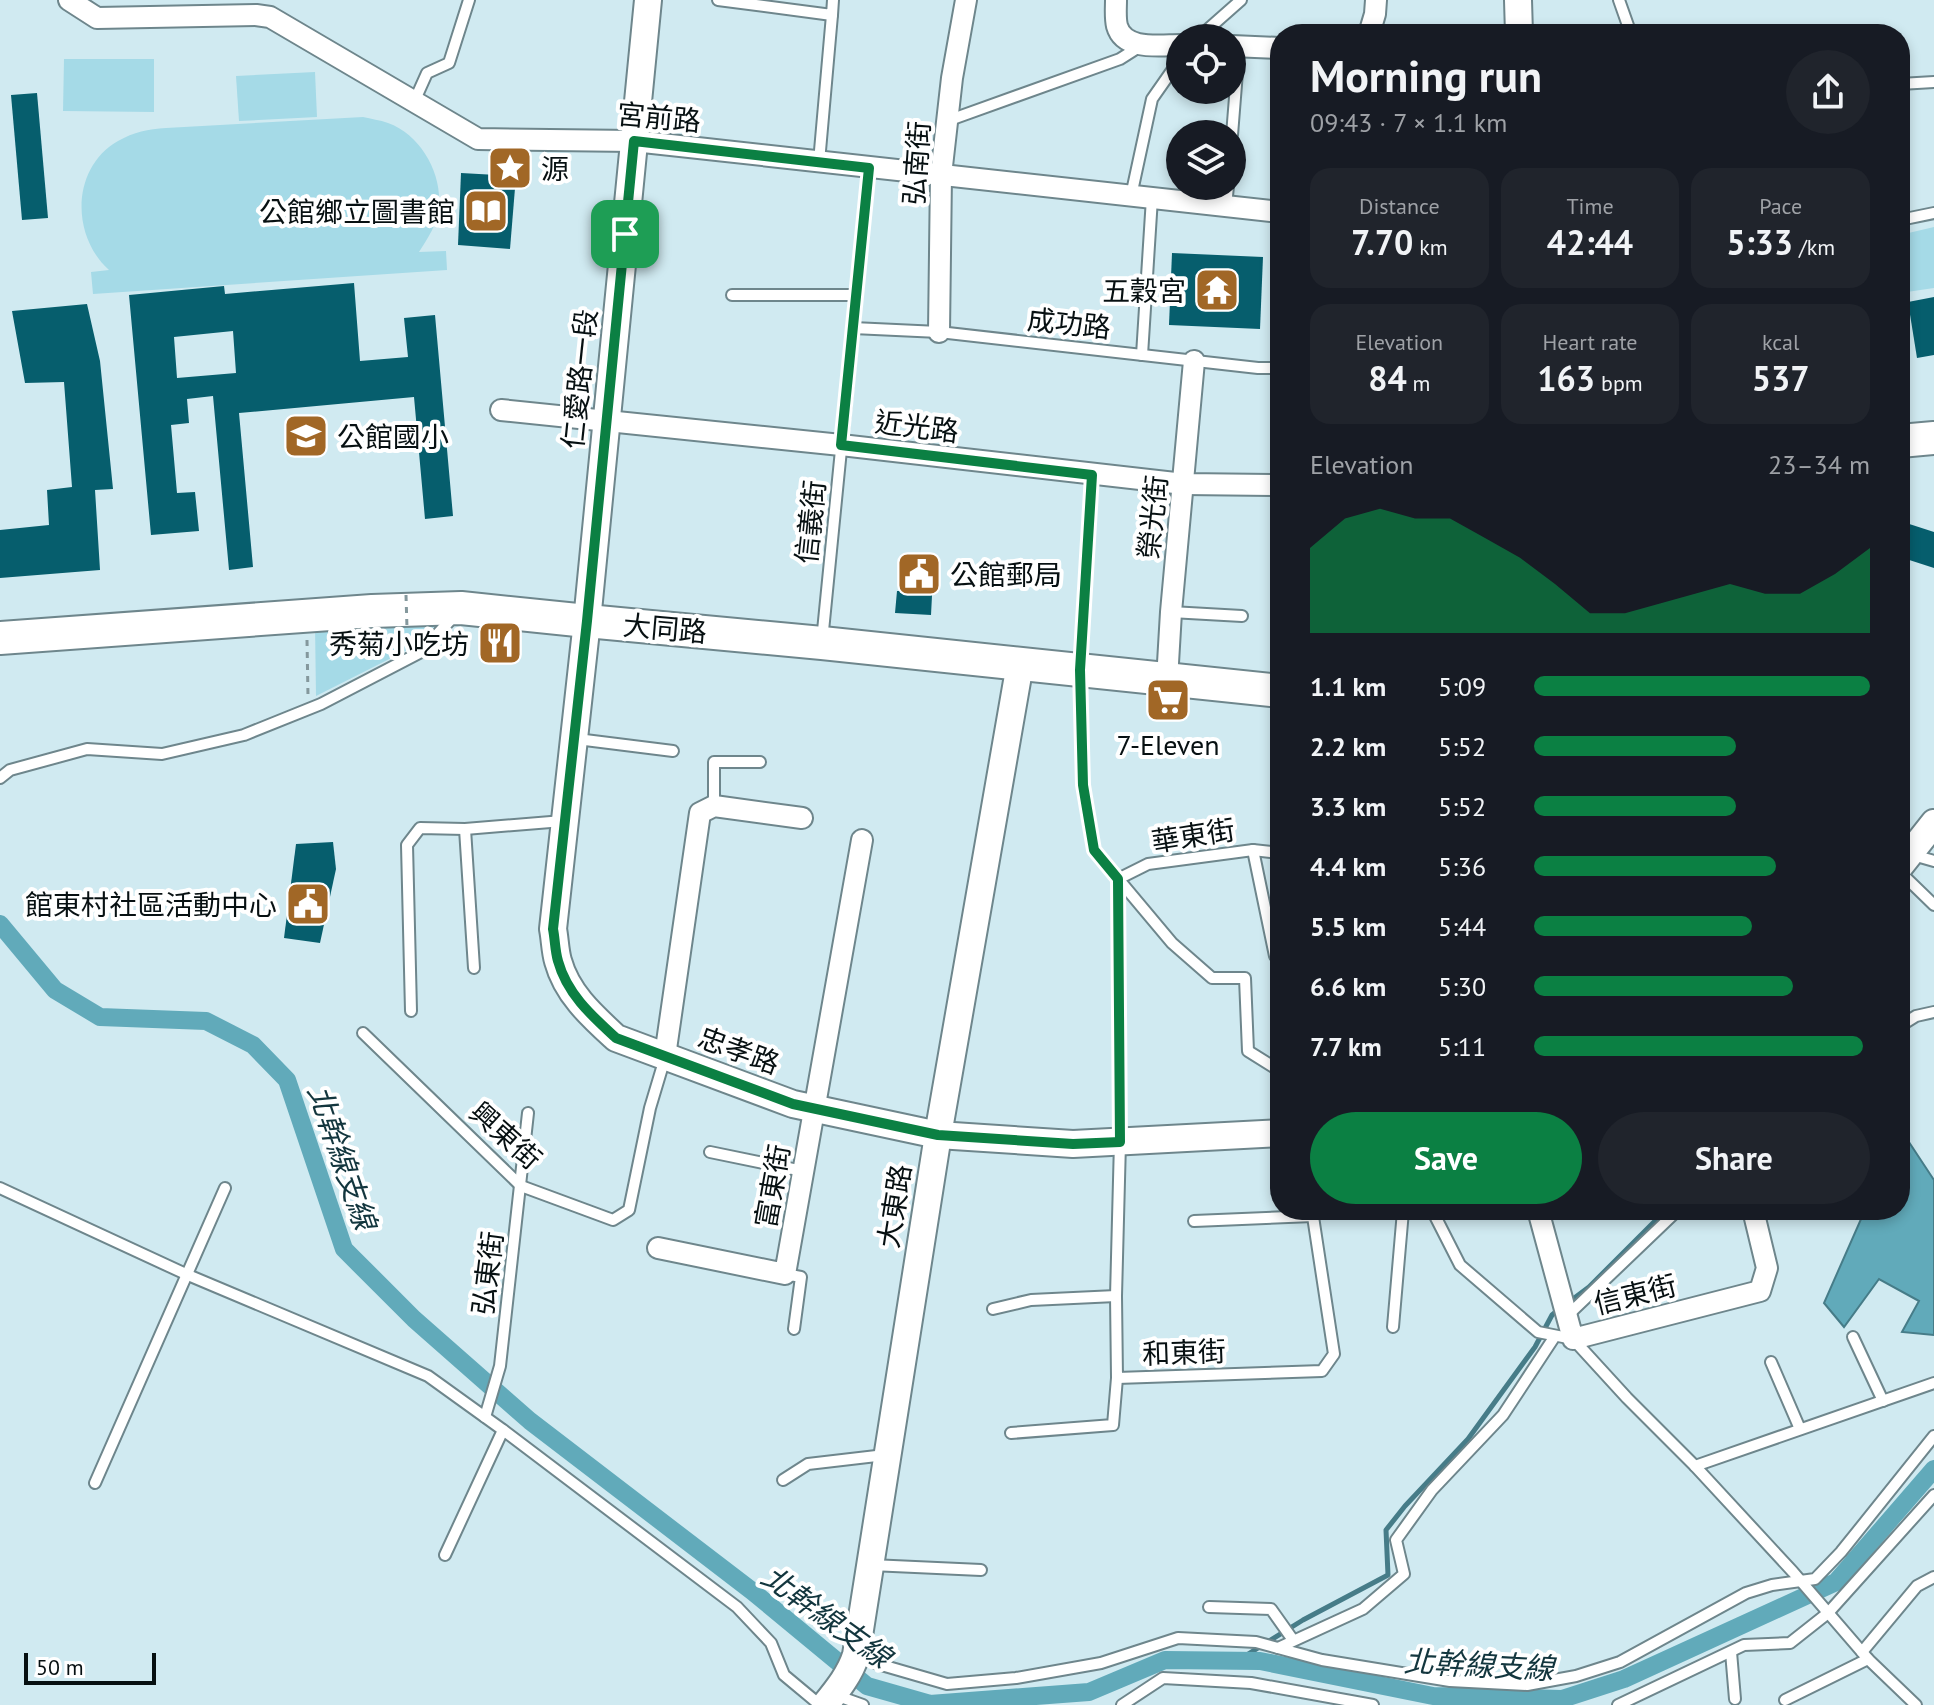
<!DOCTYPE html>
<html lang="en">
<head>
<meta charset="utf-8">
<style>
	:root { --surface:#171b24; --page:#20242c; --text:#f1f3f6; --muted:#9ea1a6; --accent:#0b8043 }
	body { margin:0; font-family:"PT Sans","Noto Sans TC",sans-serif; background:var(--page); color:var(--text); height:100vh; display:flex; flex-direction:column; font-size:30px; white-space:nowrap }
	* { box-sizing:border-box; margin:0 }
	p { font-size:26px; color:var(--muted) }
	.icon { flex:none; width:44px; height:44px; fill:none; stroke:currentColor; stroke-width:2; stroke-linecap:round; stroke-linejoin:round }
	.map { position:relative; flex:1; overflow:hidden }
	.drawer { position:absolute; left:1270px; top:24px; width:640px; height:1196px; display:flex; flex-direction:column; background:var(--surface); border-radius:32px; box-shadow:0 4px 12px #0003 }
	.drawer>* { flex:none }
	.tools { position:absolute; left:1166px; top:24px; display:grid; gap:16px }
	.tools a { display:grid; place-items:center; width:80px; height:80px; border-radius:50%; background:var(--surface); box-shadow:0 4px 12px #0003; font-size:40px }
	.scale { position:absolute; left:24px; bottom:20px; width:132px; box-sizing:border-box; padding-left:8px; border:4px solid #071012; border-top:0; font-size:22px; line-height:28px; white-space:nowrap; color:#071012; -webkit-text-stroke:6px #fff; paint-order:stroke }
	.pin { position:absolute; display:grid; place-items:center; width:68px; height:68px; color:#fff; margin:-34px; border-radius:16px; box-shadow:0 4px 12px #0006 }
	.round { display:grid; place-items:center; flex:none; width:84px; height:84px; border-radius:42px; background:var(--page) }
	.summary { display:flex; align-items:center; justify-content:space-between; height:136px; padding:0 40px }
	h1 { font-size:44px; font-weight:800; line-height:60px }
	.metrics { display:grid; grid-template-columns:repeat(3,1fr); gap:12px; height:136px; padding:8px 40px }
	.metrics div { display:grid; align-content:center; border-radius:20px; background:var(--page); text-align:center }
	.metrics b { font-size:34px; font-weight:800 }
	.metrics small { font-size:22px; font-weight:400 }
	.metrics p { font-size:22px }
	.chart { height:224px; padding:16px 40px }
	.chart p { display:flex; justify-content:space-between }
	.chart svg { width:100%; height:144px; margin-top:8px; fill:var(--accent); opacity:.7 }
	.cta { display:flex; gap:16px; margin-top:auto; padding:16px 40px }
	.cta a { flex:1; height:92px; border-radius:48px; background:var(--accent); color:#fff; font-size:32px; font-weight:800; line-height:92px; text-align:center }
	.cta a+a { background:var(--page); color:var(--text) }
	ul { padding:0 40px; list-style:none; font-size:26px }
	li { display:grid; grid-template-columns:128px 96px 1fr; align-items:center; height:60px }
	li i { height:20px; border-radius:10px; background:var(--accent) }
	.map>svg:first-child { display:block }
	.green { fill:#a5dae7 }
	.water { fill:#61aaba; stroke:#467c88; stroke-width:2 }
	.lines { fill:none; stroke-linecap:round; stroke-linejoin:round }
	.stream { stroke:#467c88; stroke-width:5 }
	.canal { stroke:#61aaba; stroke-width:18 }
	.building { fill:#065e6d; fill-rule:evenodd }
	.service-casing { stroke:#6e868c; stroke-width:14 }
	.minor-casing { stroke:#6e868c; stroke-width:24 }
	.tertiary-casing { stroke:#6e868c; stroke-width:30 }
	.primary-casing { stroke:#6e868c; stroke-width:36 }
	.path { stroke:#84989d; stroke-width:3; stroke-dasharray:6 6; stroke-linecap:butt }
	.service { stroke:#fff; stroke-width:10 }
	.minor { stroke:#fff; stroke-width:20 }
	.tertiary { stroke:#fff; stroke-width:26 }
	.primary { stroke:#fff; stroke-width:32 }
	.path-bridge { stroke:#84989d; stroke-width:3; stroke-dasharray:6 6; stroke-linecap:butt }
	.route-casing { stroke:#fff; stroke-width:16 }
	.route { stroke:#0b8043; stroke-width:10 }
	.labels { text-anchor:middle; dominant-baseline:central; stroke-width:8; stroke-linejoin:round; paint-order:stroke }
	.street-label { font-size:28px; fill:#071012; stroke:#fff }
	.poi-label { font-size:28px; fill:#071012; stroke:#fff; text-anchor:end }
	.water-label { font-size:30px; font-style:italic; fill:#13363e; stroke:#fff }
</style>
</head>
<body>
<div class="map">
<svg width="1934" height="1705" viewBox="0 0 1934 1705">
	<rect width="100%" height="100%" fill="#d0eaf1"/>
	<g class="green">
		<polygon points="64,59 154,59 154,112 63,111"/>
		<polygon points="315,72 317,117 239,121 236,76"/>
		<path d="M 363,117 C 371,119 380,120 388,123 C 421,135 442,173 439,207 C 437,225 428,238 419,252 L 446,251 L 447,270 L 93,294 L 91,272 L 109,270 C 71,236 71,168 118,141 C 134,132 148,129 166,128 Z"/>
		<polygon points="1934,227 1934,288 1900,293 1900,235"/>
		<polygon points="437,624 415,646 316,696 315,625"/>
	</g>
	<polygon class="water" points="1901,1130 1934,1180 1934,1335 1902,1332 1919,1301 1879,1279 1844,1327 1824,1303 1865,1210 1900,1210"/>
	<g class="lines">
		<g class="stream">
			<polyline points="1569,1302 1589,1287 1665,1211"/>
			<polyline points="1237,1661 1303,1620 1388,1575 1386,1530 1405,1506 1468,1439 1535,1347 1552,1315 1558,1310"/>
		</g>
		<polyline class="canal" points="0,924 55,990 100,1017 206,1021 253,1045 287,1080 344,1249 414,1319 530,1421 752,1591 867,1686 930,1704 1089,1692 1165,1660 1260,1661 1433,1696 1562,1699 1624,1679 1836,1582 1934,1469"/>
	</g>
	<g class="building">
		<polygon points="37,93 48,218 22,220 11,95"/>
		<polygon points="461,173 516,176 510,249 458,245"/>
		<polygon points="1172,253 1263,257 1260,329 1169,325"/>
		<path d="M 354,283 L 360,361 L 408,357 L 404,318 L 435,315 L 453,516 L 425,519 L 414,397 L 239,413 L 253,567 L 229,570 L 213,396 L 187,399 L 189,423 L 171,425 L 177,493 L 195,492 L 199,531 L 151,535 L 129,295 L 224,286 L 225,294 ZM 233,331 L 236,373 L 177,378 L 174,337 Z"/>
		<polygon points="1934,297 1934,355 1917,358 1908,302"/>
		<polygon points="87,304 100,361 113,489 95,490 100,570 0,578 0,530 49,525 47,490 72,487 64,382 25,383 12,311"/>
		<polygon points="1900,521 1934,532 1934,568 1900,557"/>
		<polygon points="906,555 934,557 931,615 895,613 897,591 904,591"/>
		<polygon points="333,842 336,869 320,943 284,938 296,844"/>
	</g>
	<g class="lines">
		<g class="service-casing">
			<g id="service">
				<polyline points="718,0 832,15 833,0"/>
				<polyline points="1619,0 1631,34"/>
				<polyline points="1198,38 1241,0"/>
				<polyline points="1900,84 1934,82"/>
				<polyline points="414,102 427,73 449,63 469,0"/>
				<polyline points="947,121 1120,59 1142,45"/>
				<polyline points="1232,135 1239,47"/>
				<polyline points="819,162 832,15"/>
				<polyline points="1131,196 1152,99 1180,59"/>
				<polyline points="1226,206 1228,186"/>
				<polyline points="1900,220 1934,213"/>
				<polyline points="732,295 856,295"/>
				<polyline points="853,328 939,332 1258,368 1280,368"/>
				<polyline points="1142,355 1152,198"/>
				<polyline points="1092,475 1080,670 1083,785 1094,850 1172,943 1212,978 1245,978 1248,1051 1280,1071"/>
				<polyline points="1171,612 1242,616"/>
				<polyline points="822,641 869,168"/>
				<polyline points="577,739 673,751"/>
				<polyline points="0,778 10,770 87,749 162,754 244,735 321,704 421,652 455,615"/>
				<polyline points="714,806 714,762 760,762"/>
				<polyline points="465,829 474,968"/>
				<polyline points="1253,850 1275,956"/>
				<polyline points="1280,853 1253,850 1148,864 1118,879 1120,1142 1116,1296 1117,1378 1322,1371 1334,1354 1312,1210"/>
				<polyline points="1913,855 1934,861"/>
				<polyline points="1900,872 1934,905"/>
				<polyline points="411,1011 407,845 420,828 465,829 563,821"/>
				<polyline points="1900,1026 1916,1016 1934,1012"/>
				<polyline points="363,1033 521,1186 613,1220 629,1210 650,1108 665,1058"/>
				<polyline points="710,1152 803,1171"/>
				<polyline points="0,1188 188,1275 428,1376 503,1430 737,1607 771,1643 784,1675 820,1705"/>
				<polyline points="1432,1210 1460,1265 1538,1332 1573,1339 1627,1398 1695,1466 1793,1572 1868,1659 1916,1705"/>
				<polyline points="1194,1221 1313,1216"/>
				<polyline points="785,1274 801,1277 794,1329"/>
				<polyline points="993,1309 1031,1300 1116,1296"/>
				<polyline points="1567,1316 1678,1210"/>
				<polyline points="1393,1327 1403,1211 1407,1210"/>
				<polyline points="1853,1337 1883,1401"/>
				<polyline points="1771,1362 1800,1429"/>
				<polyline points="485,1417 500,1366 528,1113"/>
				<polyline points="1011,1433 1113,1425 1117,1378"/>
				<polyline points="1695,1466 1934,1383"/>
				<polyline points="783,1480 808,1464 885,1455"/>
				<polyline points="95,1483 225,1188"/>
				<polyline points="445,1555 503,1430"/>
				<polyline points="871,1565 981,1570"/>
				<polyline points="1209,1607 1271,1609 1293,1640"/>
				<polyline points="1278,1648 1363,1609 1404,1574 1396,1540 1432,1490 1503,1415 1555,1336"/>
				<polyline points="1731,1652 1735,1699"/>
				<polyline points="1862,1652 1917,1586 1934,1577"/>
				<polyline points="856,1655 878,1664 947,1684 1016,1678 1101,1663 1178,1638 1256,1642 1322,1660 1450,1681 1527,1685 1576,1676 1620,1662 1746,1593 1772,1585 1815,1579 1841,1552 1934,1436"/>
				<polyline points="835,1695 863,1705"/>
				<polyline points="1785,1700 1868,1659"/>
				<polyline points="1122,1705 1163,1678 1251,1683 1373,1705"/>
				<polyline points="1618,1705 1744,1645 1790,1643 1828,1613 1934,1495"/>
			</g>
		</g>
		<g class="minor-casing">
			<g id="minor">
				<polyline points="69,0 97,18 256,15 270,17 478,139 634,141 1280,212"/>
				<path d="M 1116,0 C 1116,8 1115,18 1117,26 C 1124,51 1160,45 1180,45"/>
				<polyline points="1369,34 1375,14 1376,0"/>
				<polyline points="1232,46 1280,48"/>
				<polyline points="939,332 941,175 952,78 966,0"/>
				<polyline points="501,410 841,445 1184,484 1280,485"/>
				<polyline points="1167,680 1171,612 1194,361"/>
				<polyline points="665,1056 700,813 714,806 802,818"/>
				<polyline points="1538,1210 1573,1339 1760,1291 1767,1268 1753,1210"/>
				<polyline points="658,1248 785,1274 862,840"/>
			</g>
		</g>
		<g class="tertiary-casing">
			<g id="tertiary">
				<path d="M 648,0 L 587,621 L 553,929 C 555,939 555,951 558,961 C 567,994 592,1016 616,1038 L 793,1104 L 938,1135 L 1073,1144 L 1280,1133"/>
				<polyline points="1518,0 1519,34"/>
				<polyline points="1900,866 1934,823"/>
				<path d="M 825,1705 C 838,1689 850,1674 856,1655 L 938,1135 L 1020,664"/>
			</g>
		</g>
		<g class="primary-casing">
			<g id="primary">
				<polyline points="1900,441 1934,438"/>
				<polyline points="0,638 372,611 461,608 587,621 822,643 1280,691"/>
			</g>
		</g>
		<polyline class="path" points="307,640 308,696"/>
		<use href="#service" class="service"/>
		<use href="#minor" class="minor"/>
		<use href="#tertiary" class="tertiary"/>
		<use href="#primary" class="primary"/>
		<polyline class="path-bridge" points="406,595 407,628"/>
	</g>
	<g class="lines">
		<g class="route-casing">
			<path id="route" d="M 634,141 L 869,168 L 841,445 L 1092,475 L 1080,670 L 1083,785 L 1094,850 L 1118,879 L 1120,1142 L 1073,1144 L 938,1135 L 793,1104 L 616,1038 C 592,1016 567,994 558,961 C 555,951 555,939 553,929 L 587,621 Z"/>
		</g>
		<use href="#route" class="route"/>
	</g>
	<defs>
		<g id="sight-square" transform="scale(2.3)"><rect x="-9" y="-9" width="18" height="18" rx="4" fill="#a16726" stroke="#fff"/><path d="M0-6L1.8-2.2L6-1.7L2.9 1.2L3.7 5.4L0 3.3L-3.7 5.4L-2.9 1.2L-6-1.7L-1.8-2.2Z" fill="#fff"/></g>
		<g id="library-square" transform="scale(2.3)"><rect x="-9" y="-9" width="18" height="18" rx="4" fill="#a16726" stroke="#fff"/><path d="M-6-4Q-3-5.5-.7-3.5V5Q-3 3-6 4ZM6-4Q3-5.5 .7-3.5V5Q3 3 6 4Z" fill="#fff"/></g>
		<g id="temple-square" transform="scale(2.3)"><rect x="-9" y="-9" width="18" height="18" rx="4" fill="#a16726" stroke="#fff"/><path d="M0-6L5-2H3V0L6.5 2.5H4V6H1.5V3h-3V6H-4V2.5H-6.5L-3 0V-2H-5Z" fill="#fff"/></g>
		<g id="school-square" transform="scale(2.3)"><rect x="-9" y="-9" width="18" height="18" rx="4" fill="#a16726" stroke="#fff"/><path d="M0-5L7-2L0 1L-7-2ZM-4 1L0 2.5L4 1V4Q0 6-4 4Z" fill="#fff"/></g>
		<g id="civic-square" transform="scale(2.3)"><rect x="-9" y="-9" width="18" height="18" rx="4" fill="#a16726" stroke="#fff"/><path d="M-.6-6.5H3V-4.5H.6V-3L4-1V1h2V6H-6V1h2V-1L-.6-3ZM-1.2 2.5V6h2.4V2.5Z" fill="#fff"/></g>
		<g id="restaurant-square" transform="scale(2.3)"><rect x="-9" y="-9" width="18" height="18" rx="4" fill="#a16726" stroke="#fff"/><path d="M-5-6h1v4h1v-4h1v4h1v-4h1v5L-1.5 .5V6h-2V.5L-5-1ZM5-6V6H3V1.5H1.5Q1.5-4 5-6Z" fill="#fff"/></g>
		<g id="supermarket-square" transform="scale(2.3)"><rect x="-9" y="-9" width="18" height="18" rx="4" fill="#a16726" stroke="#fff"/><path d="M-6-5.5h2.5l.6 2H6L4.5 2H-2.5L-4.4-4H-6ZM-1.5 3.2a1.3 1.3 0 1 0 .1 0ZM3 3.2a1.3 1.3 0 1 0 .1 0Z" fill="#fff"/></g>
	</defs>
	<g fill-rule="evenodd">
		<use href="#sight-square" x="510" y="168"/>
		<use href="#library-square" x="486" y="211"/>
		<use href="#temple-square" x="1217" y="290"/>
		<use href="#school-square" x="306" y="436"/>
		<use href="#civic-square" x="919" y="574"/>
		<use href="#restaurant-square" x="500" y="643"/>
		<use href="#supermarket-square" x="1168" y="700"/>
		<use href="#civic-square" x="308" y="904"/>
	</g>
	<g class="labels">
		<g class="street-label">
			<text transform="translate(659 117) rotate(5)">宮前路</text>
			<text transform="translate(916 163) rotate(-86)">弘南街</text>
			<text transform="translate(1069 323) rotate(6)">成功路</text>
			<text transform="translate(579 379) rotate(-84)">仁愛路一段</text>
			<text transform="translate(917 426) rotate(7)">近光路</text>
			<text transform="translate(1152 517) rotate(-84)">榮光街</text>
			<text transform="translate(810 522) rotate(-84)">信義街</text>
			<text transform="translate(665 628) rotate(5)">大同路</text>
			<text transform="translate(1193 835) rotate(-9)">華東街</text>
			<text transform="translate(739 1050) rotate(20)">忠孝路</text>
			<text transform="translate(506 1135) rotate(42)">興東街</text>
			<text transform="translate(772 1186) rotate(-80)">富東街</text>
			<text transform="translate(894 1206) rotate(-81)">大東路</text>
			<text transform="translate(487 1273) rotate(-83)">弘東街</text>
			<text transform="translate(1635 1294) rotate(-14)">信東街</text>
			<text transform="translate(1184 1352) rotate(-2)">和東街</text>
		</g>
		<g class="poi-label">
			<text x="541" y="168" text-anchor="start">源</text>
			<text x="455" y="211">公館鄉立圖書館</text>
			<text x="1186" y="290">五穀宮</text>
			<text x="337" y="436" text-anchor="start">公館國小</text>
			<text x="950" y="574" text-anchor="start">公館郵局</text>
			<text x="469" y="643">秀菊小吃坊</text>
			<text x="1168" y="744" text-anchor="middle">7-Eleven</text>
			<text x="277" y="904">館東村社區活動中心</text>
		</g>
		<g class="water-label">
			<text transform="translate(343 1157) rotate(71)">北幹線支線</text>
			<text transform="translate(827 1616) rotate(36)">北幹線支線</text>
			<text transform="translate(1479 1664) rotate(3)">北幹線支線</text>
		</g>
	</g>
</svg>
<div class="tools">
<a><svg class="icon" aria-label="locate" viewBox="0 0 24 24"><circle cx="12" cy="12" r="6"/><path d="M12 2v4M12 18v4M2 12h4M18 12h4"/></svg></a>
<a><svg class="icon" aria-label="layers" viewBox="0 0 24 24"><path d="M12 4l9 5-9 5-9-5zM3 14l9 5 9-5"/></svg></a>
</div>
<div class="scale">50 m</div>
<div class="pin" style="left:625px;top:234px;background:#1e9e55"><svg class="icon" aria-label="arrive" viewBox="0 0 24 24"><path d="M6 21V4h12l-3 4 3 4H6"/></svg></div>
<section class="drawer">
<div class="summary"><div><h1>Morning run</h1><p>09:43 · 7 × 1.1 km</p></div><a class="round"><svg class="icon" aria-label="share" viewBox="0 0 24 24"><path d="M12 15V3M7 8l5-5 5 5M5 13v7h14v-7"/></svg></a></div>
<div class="metrics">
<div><p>Distance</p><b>7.70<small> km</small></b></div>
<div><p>Time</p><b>42:44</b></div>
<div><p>Pace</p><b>5:33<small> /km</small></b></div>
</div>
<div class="metrics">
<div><p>Elevation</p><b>84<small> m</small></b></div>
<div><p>Heart rate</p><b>163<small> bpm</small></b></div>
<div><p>kcal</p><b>537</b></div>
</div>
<div class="chart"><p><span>Elevation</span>23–34 m</p>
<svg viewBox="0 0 160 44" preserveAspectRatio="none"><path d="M0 44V18L10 9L20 6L30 9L40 9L50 15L60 21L70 29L80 38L90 38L100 35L110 32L120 29L130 32L140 32L150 26L160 18V44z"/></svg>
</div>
<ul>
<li><b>1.1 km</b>5:09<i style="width:100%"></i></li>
<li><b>2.2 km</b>5:52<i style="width:60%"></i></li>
<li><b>3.3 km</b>5:52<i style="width:60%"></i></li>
<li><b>4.4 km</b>5:36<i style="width:72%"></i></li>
<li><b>5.5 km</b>5:44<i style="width:65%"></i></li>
<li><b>6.6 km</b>5:30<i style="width:77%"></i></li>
<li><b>7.7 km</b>5:11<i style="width:98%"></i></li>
</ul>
<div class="cta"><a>Save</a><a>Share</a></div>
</section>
</div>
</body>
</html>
